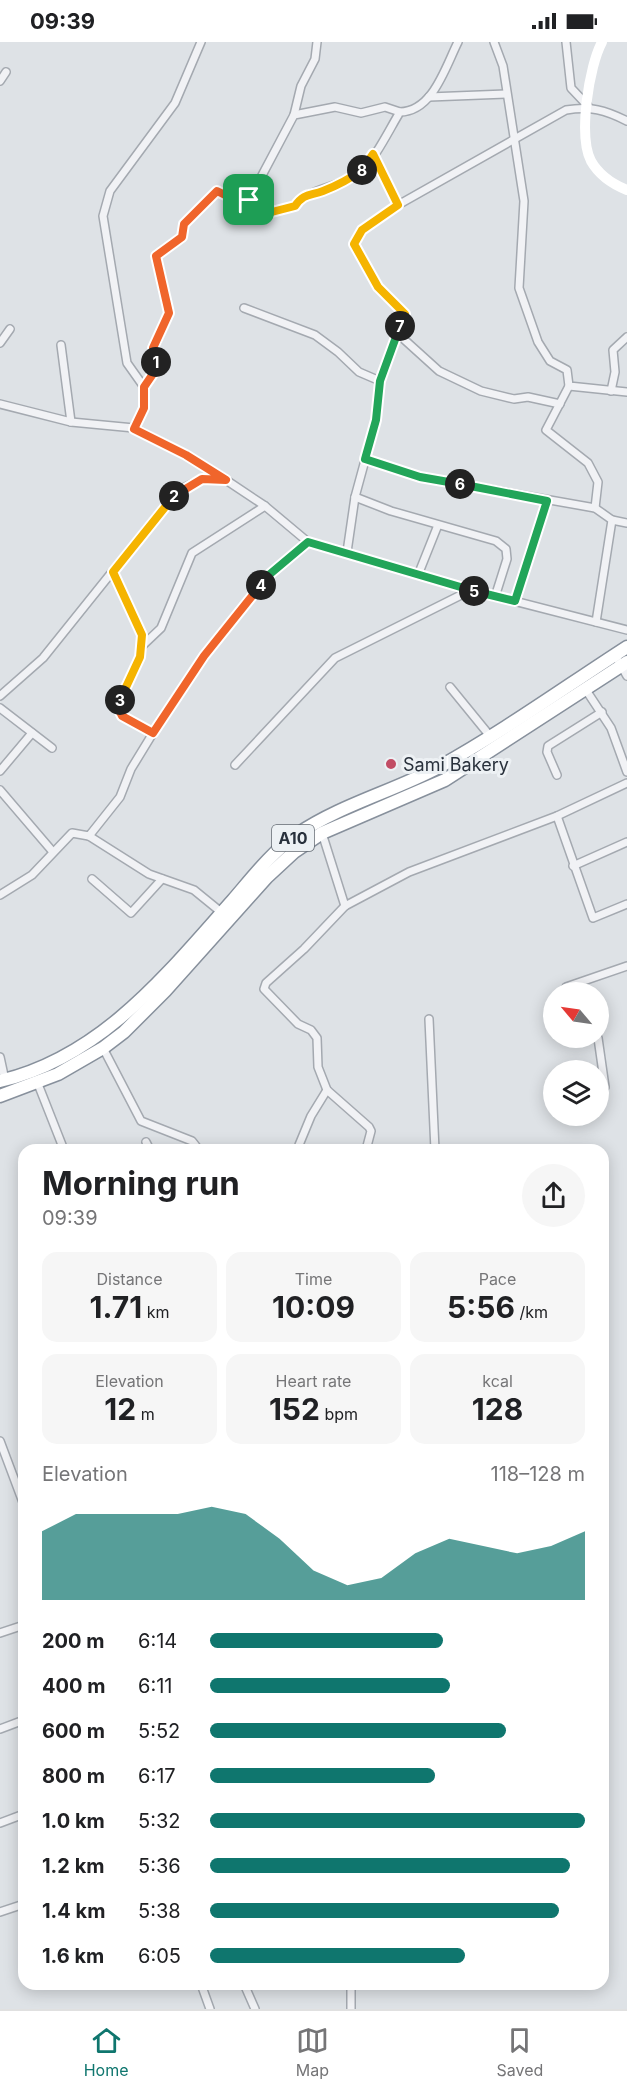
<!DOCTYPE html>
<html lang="en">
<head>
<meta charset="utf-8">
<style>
	:root { --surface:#fff; --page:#f6f6f6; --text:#202124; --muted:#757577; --line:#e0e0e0; --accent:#0f766e }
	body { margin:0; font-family:Inter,sans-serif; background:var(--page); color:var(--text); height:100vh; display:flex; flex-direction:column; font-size:22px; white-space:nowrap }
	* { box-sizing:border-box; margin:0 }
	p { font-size:20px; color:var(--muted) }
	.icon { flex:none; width:33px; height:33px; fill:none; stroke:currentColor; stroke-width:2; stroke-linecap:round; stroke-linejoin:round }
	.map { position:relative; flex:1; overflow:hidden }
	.sheet { position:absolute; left:18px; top:1102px; width:591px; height:846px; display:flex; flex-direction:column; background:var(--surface); border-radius:18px; box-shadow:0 3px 15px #0003 }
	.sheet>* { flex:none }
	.needle { width:39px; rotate:299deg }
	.controls { position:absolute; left:543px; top:940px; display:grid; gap:12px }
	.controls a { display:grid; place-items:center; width:66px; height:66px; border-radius:50%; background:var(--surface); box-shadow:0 3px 15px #0003; font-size:30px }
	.pin { position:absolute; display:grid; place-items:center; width:51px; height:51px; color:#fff; margin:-26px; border-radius:12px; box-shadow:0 3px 9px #0006 }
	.km { position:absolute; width:30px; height:30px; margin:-15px; border-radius:50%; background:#222; color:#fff; font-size:16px; line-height:30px; text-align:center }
	.round { display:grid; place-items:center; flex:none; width:63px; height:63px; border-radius:32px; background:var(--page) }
	.overview { display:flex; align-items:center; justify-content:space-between; height:102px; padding:0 24px }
	h1 { font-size:33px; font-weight:700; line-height:45px }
	.metrics { display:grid; grid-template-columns:repeat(3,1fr); gap:9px; height:102px; padding:6px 24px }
	.metrics div { display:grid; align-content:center; border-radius:15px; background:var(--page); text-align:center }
	.metrics b { font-size:30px; font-weight:700 }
	.metrics small { font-size:16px; font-weight:400 }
	.metrics p { font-size:16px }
	.chart { height:168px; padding:12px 24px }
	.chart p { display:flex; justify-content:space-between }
	.chart svg { width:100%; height:108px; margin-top:6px; fill:var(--accent); opacity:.7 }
	ul { padding:0 24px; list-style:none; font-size:20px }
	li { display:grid; grid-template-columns:96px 72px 1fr; align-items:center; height:45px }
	li i { height:15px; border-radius:8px; background:var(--accent) }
	.status { display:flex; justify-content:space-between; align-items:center; height:42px; padding:0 30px; background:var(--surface); direction:ltr }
	.status svg { height:16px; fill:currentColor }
	.menu { display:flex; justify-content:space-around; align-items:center; height:84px; border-top:2px solid var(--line); background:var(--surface); font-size:16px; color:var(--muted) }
	.menu a { display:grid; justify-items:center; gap:3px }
	.menu .current { color:var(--accent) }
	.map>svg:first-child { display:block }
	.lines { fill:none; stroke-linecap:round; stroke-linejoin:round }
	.minor-casing { stroke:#a4a9b0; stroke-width:10 }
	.trunk-casing { stroke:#87909c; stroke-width:15 }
	.minor { stroke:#f1f2f5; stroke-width:7 }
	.secondary { stroke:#fff; stroke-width:10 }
	.trunk { stroke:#fff; stroke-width:12 }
	.split-1-casing { stroke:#fff; stroke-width:12 }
	.split-2-casing { stroke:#fff; stroke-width:12 }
	.split-3-casing { stroke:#fff; stroke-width:12 }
	.split-4-casing { stroke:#fff; stroke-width:12 }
	.split-5-casing { stroke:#fff; stroke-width:12 }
	.split-6-casing { stroke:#fff; stroke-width:12 }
	.split-7-casing { stroke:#fff; stroke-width:12 }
	.split-8-casing { stroke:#fff; stroke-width:12 }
	.split-9-casing { stroke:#fff; stroke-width:12 }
	.split-1 { stroke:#f0652b; stroke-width:8 }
	.split-2 { stroke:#f0652b; stroke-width:8 }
	.split-3 { stroke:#f5b400; stroke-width:8 }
	.split-4 { stroke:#f0652b; stroke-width:8 }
	.split-5 { stroke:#22a559; stroke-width:8 }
	.split-6 { stroke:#22a559; stroke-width:8 }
	.split-7 { stroke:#22a559; stroke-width:8 }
	.split-8 { stroke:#f5b400; stroke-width:8 }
	.split-9 { stroke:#f5b400; stroke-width:8 }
	.poi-dot { fill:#c24d65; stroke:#edf1f4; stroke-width:2 }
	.labels { text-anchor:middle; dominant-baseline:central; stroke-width:6; stroke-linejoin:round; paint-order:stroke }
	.shield { fill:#edf1f4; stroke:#646b73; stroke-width:1.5 }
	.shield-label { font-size:16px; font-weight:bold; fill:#29313c }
	.poi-label { font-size:18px; fill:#29313c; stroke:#edf1f4; text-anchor:start }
</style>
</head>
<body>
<div class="status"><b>09:39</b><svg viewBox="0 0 49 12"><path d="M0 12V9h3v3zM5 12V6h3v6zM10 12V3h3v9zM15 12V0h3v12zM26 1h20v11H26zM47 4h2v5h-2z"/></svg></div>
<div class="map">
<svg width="627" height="1967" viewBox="0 0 627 1967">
	<rect width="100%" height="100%" fill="#dee2e6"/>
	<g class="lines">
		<g class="minor-casing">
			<g id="minor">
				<polyline points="494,0 503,24 524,159 519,246 538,300 550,319 567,328 569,344 627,350"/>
				<polyline points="566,0 571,46 588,64"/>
				<polyline points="0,39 6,30"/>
				<polyline points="429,55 506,52"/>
				<polyline points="294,73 301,44 315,17 317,0"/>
				<polyline points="373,112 398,163"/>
				<path d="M 249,158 L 264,172 L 295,164 C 307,146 341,146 360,130 C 375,118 390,86 400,70 C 433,69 445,26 458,0"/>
				<polyline points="244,266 315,293 338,310 359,330 380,339"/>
				<polyline points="397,291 439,329 481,349 514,357 528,355 560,362"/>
				<polyline points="0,301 10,287"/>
				<polyline points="61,303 71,380"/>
				<polyline points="569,344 546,388 588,421 598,440 595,466"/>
				<polyline points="144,345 157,326 154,306 169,271 156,214 182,195 184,182 217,149 231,156 249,158 294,73 335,65 361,71 385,65 400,70"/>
				<polyline points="611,349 615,330 613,308 627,295"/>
				<polyline points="0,362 71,380 134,386 186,413 224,436"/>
				<polyline points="134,386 144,366 144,345 127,321 103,174 110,149 175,61 201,0"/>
				<polyline points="365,417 420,435 595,466 612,478 596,580"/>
				<polyline points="355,455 391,469 496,499 506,507 507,517 495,555"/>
				<polyline points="612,478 627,481"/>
				<path d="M 347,510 L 355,455 L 376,378 L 380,339 L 405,272 L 378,245 L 354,202 L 362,188 L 398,163 L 566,68 C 591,64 605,68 627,79"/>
				<polyline points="113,529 142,593 140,615 117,664 122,674 153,691 204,614 270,532 308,500"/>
				<polyline points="418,533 438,483"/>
				<polyline points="515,559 547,459"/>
				<polyline points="141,605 161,586 192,511 265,464"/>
				<polyline points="615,613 627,634"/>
				<polyline points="450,645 490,694"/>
				<polyline points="586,648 611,686 627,730"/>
				<polyline points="0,654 43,616 177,449 202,437 226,438 265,464 308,500 471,548 627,588"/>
				<polyline points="0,666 52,706"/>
				<polyline points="235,723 335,616 471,548"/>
				<polyline points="0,729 32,691"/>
				<polyline points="557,733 547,710 548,704 602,670"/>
				<polyline points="0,748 53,810"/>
				<polyline points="557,774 593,876 627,862"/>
				<polyline points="322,791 345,864"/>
				<polyline points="89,794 149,832 194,848 221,870"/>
				<polyline points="573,824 627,800"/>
				<polyline points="92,837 131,871 162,837"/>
				<polyline points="0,853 32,833 72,791 89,794 120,755 131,727 153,691"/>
				<polyline points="565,951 566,945 627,924"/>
				<polyline points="429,977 435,1108"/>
				<polyline points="598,996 605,1045"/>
				<polyline points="103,1006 141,1079 192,1099 199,1108"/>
				<polyline points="0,1015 5,1038"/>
				<polyline points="38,1042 64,1108"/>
				<polyline points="146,1100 150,1108"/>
				<polyline points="299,1103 311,1074 327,1048"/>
				<polyline points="366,1108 371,1089 369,1085 327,1048 318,1025 317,996 311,988 298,982 264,947 266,941 304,907 345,864 409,830 557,774 627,741"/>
				<polyline points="0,1399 24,1463"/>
				<polyline points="0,1591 24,1583"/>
				<polyline points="0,1687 24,1678"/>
				<polyline points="0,1781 24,1772"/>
				<polyline points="0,1870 24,1862"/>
				<polyline points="201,1942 210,1967"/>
				<polyline points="244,1942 255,1967"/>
				<polyline points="351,1967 351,1942"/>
			</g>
		</g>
		<g class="trunk-casing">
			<g id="trunk">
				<path d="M 0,1039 C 102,1015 167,932 233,858 C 252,836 272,810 296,793 C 342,762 392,750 439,725 C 504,689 565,645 627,605"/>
				<polyline points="0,1054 58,1032 103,1006 124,990 165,949 267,835 294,810 322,791 445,738 627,620"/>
			</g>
		</g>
		<use href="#minor" class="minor"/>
		<path class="secondary" d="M 602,0 C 589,24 578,94 591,119 C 599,133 612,142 627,148"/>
		<use href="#trunk" class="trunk"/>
	</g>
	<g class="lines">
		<g class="split-1-casing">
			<polyline id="split-1" points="156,320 153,306 169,271 156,214 182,195 184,182 217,149 231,156 249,158"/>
		</g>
		<g class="split-2-casing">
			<polyline id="split-2" points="156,320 157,326 144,345 144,366 134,387 186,413 226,438 202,437 174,454"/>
		</g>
		<g class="split-3-casing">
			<polyline id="split-3" points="120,658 140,615 142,593 113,530 174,454"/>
		</g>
		<g class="split-4-casing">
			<polyline id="split-4" points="120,658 117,664 122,674 153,691 204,614 261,543"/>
		</g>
		<g class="split-5-casing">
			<polyline id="split-5" points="261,543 270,532 308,500 474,549"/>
		</g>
		<g class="split-6-casing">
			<polyline id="split-6" points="460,442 547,459 515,559 474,549"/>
		</g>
		<g class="split-7-casing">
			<polyline id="split-7" points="400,284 380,339 376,378 365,417 420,435 460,442"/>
		</g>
		<g class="split-8-casing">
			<polyline id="split-8" points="362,128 373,112 398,163 362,188 354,202 378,245 405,272 400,284"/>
		</g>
		<g class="split-9-casing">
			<path id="split-9" d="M 249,158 L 264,172 L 295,164 C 304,151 310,154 323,149 C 336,144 351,136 362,128"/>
		</g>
		<use href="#split-1" class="split-1"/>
		<use href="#split-2" class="split-2"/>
		<use href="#split-3" class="split-3"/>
		<use href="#split-4" class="split-4"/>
		<use href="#split-5" class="split-5"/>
		<use href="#split-6" class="split-6"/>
		<use href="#split-7" class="split-7"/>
		<use href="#split-8" class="split-8"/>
		<use href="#split-9" class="split-9"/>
	</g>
	<circle class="poi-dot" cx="391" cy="722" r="6"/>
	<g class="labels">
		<rect class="shield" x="272" y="783" width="42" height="26" rx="4.5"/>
		<g class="shield-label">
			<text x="293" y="796">A10</text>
		</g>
		<g class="poi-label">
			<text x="403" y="722">Sami Bakery</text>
		</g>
	</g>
</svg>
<div class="controls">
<a><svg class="needle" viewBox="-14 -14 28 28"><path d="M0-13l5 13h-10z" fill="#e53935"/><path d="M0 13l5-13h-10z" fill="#757577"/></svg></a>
<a><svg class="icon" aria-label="layers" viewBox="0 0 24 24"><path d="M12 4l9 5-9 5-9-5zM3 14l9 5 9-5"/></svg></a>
</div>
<div class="pin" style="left:249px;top:158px;background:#1e9e55"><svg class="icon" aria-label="arrive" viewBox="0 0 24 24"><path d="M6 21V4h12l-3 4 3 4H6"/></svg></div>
<b class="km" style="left:156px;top:320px">1</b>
<b class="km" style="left:174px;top:454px">2</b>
<b class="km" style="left:120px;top:658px">3</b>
<b class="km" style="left:261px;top:543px">4</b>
<b class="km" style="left:474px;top:549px">5</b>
<b class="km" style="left:460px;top:442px">6</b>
<b class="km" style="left:400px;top:284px">7</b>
<b class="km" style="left:362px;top:128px">8</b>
<section class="sheet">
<div class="overview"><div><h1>Morning run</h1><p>09:39</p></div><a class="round"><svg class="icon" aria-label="share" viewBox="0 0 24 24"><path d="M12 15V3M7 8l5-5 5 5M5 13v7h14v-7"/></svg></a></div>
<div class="metrics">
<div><p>Distance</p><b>1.71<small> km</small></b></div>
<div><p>Time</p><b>10:09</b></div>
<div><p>Pace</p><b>5:56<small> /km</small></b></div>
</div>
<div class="metrics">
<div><p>Elevation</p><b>12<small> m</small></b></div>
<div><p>Heart rate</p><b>152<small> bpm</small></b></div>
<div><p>kcal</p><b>128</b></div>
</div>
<div class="chart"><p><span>Elevation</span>118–128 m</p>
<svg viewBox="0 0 160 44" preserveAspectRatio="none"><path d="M0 44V16L10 9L20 9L30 9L40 9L50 6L60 9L70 19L80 32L90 38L100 35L110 25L120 19L130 22L140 25L150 22L160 16V44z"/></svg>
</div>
<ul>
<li><b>200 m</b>6:14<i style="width:62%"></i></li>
<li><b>400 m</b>6:11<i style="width:64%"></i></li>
<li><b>600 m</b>5:52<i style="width:79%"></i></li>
<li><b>800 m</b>6:17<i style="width:60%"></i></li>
<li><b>1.0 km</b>5:32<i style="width:100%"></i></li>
<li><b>1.2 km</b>5:36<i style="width:96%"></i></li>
<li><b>1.4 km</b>5:38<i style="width:93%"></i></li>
<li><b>1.6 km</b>6:05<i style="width:68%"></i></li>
</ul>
</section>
</div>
<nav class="menu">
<a class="current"><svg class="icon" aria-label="home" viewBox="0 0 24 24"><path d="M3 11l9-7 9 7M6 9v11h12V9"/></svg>Home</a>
<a><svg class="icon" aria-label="map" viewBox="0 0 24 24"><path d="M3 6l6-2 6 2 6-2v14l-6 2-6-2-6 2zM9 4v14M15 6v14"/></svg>Map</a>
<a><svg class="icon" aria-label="saved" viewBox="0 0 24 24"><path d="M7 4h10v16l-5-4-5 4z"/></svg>Saved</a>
</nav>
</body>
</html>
